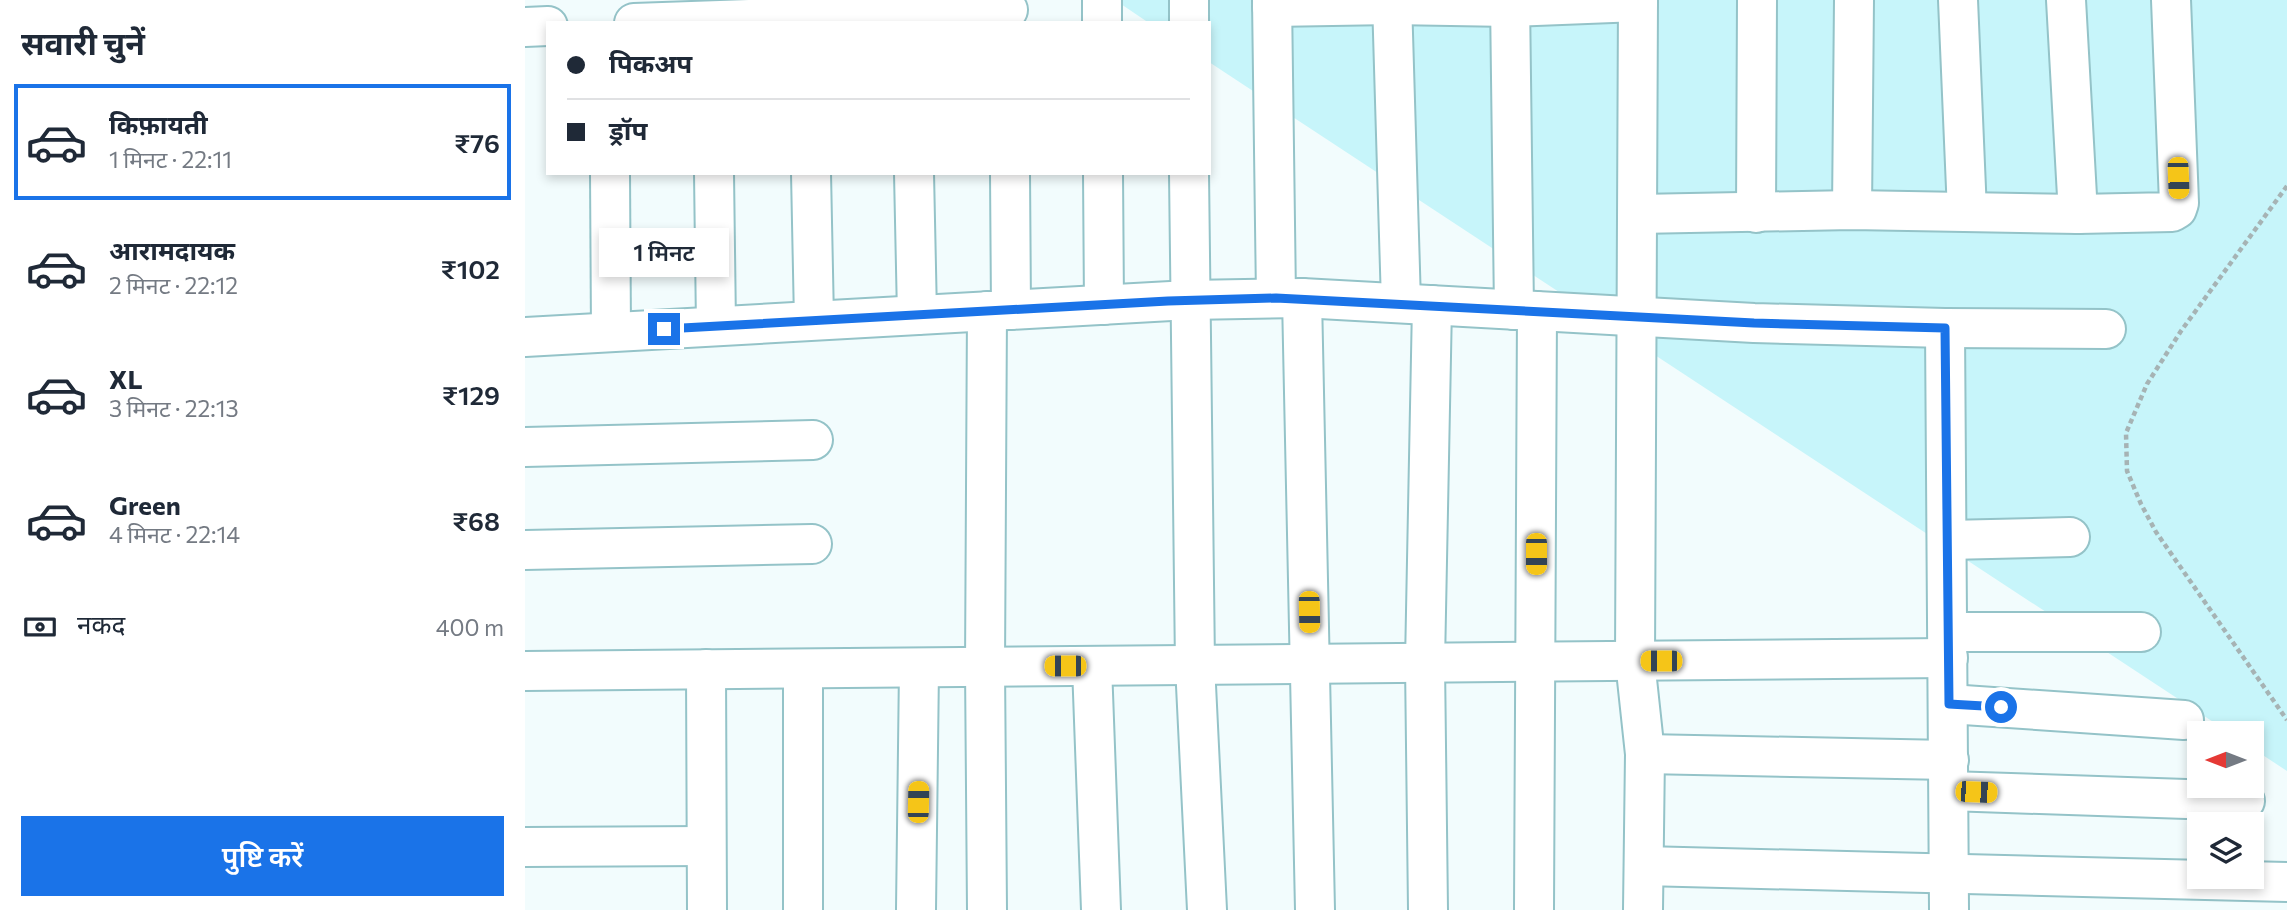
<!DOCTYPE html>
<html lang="hi">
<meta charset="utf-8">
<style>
:root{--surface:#fff;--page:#f6f6f7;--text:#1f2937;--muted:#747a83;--line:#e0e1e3;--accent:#1a73e8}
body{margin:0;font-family:Commissioner,"Noto Sans Devanagari",sans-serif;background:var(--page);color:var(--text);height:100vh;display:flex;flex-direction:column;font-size:26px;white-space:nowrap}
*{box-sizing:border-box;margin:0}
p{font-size:23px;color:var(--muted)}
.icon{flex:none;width:38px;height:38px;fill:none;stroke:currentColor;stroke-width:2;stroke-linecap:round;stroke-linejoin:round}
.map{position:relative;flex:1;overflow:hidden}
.sheet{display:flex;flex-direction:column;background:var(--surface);width:525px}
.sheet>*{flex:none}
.hud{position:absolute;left:21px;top:21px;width:665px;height:154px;border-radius:0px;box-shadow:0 4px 10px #0003;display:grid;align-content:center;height:154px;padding:0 21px;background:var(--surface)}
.needle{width:46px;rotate:270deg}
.tools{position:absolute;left:1662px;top:721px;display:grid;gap:14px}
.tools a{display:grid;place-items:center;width:77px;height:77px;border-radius:0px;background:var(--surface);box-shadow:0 4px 10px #0003;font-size:35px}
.end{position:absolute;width:32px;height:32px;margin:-16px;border:9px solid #1a73e8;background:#fff;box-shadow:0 0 0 4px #fff}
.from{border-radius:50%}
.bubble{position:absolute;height:49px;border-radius:0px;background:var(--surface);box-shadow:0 4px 10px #0003;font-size:23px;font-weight:600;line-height:49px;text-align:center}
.car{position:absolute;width:21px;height:42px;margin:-21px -10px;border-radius:9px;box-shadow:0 0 5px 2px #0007;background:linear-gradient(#f5c518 24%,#345 0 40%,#f5c518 0 76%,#345 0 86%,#f5c518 0)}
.hud b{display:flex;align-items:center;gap:24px;height:66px;font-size:26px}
.hud b+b{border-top:2px solid var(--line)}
.hud i{width:18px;height:18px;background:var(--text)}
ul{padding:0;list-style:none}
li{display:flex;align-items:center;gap:21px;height:116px;margin:0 14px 10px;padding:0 7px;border:4px solid transparent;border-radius:0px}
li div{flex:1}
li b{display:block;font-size:26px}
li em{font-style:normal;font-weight:600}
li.current{border-color:var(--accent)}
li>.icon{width:63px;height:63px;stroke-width:1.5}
h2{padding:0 21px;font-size:32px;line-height:84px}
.pay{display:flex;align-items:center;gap:18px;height:77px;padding:0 21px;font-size:26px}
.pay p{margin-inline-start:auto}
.cta{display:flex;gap:14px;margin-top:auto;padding:14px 21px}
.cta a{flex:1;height:80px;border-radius:0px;background:var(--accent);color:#fff;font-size:28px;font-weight:600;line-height:80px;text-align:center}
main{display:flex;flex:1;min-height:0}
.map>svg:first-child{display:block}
.green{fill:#c7f5fa}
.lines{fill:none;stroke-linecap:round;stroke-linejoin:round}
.minor-casing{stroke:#94c3c8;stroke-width:42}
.path{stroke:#a6b3b4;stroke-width:4.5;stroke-dasharray:5 3.5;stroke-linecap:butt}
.minor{stroke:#fff;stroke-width:38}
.route{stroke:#1a73e8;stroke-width:9}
</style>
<main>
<section class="sheet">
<h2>सवारी चुनें</h2>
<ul>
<li class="current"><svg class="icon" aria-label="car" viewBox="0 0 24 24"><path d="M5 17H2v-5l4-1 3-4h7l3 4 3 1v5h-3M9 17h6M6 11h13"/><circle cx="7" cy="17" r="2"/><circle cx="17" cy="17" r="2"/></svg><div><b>किफ़ायती</b><p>1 मिनट · 22:11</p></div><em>₹76</em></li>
<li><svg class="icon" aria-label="car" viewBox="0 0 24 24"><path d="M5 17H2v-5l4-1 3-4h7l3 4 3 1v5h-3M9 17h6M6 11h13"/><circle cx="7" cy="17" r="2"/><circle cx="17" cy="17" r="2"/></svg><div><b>आरामदायक</b><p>2 मिनट · 22:12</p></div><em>₹102</em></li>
<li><svg class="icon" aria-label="car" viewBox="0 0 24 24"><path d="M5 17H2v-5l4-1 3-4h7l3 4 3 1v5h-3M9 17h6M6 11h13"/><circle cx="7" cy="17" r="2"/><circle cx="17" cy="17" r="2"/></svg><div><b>XL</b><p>3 मिनट · 22:13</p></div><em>₹129</em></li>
<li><svg class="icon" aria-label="car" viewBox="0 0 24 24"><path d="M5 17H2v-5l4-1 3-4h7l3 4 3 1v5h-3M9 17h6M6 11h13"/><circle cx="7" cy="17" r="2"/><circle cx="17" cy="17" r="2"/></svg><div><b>Green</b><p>4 मिनट · 22:14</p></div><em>₹68</em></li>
</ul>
<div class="pay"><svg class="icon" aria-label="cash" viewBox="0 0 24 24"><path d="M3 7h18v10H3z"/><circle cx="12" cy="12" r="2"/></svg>नकद<p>400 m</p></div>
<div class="cta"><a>पुष्टि करें</a></div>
</section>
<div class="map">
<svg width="1762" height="910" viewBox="0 0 1762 910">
<rect width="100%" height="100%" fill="#f2fcfd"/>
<path class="green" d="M590,0h1172v771l-35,-23v-15h-22l-1021,-671v-39h-60z"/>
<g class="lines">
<defs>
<g id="minor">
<path d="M577,0v23"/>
<path d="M664,0v23"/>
<path d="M747,0l4,298"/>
<path d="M867,0l9,303"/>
<path d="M985,0l4,310"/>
<path d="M1113,0l-3,661 10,93 -2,156"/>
<path d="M1433,0l9,212"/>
<path d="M1541,0l12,214"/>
<path d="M747,7l120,-2 118,2 128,-5"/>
<path d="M109,23l374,-13"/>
<path d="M0,27l23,-1"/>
<path d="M85,173l1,159"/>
<path d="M189,173l2,153"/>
<path d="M286,173l3,147"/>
<path d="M389,173l3,142"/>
<path d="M485,173l1,137"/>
<path d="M578,173l1,132"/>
<path d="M664,173l6,492 12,245"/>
<path d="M1327,210l2,-210"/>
<path d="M1231,213l1,-213"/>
<path d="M1113,214l214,-4 226,4 94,-2 5,-3 2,-6 -8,-203"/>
<path d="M777,298l13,612"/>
<path d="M1420,328l4,582"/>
<path d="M0,337l664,-37 113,-2 452,25 191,5 161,1"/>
<path d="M0,447l288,-7"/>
<path d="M1423,540l122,-3"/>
<path d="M0,550l287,-6"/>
<path d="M1423,632h193"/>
<path d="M567,666l9,244"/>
<path d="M181,669l1,241"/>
<path d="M278,669v241"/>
<path d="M0,671l1423,-13"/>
<path d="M1424,704l235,16"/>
<path d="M1120,754l304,6"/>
<path d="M1424,791l296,10"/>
<path d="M0,847l181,-1"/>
<path d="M1119,866l643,16"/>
<path d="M391,910l3,-242"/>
<path d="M462,910l-2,-244 2,-355"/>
<path d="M903,910l-3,-247 7,-358"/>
<path d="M1009,910l3,-599"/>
</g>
</defs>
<use href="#minor" class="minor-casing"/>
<path class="path" d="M1762,186l-106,145 -34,53 -21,49 1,38 14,33 15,28 131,188"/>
<use href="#minor" class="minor"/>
</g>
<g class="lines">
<path class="route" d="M139,329l504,-28 108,-3 478,25 191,5 4,376 52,3"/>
</g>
</svg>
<div class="tools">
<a><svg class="needle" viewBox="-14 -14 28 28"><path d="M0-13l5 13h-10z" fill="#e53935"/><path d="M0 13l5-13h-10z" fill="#747a83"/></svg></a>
<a><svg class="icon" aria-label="layers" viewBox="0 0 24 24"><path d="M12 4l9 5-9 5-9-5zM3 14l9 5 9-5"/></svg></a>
</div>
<i class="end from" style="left:1476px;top:707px"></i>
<i class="end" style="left:139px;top:329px"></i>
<div class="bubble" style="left:74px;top:228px;width:130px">1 मिनट</div>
<i class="car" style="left:1653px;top:178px;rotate:178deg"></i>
<i class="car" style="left:1011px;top:554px;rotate:180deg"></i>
<i class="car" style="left:784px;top:612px;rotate:179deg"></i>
<i class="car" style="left:1136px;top:661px;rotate:270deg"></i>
<i class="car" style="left:540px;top:666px;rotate:270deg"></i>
<i class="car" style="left:1451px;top:792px;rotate:92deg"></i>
<i class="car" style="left:393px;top:802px;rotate:1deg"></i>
<div class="hud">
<b><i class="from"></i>पिकअप</b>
<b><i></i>ड्रॉप</b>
</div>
</div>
</main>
